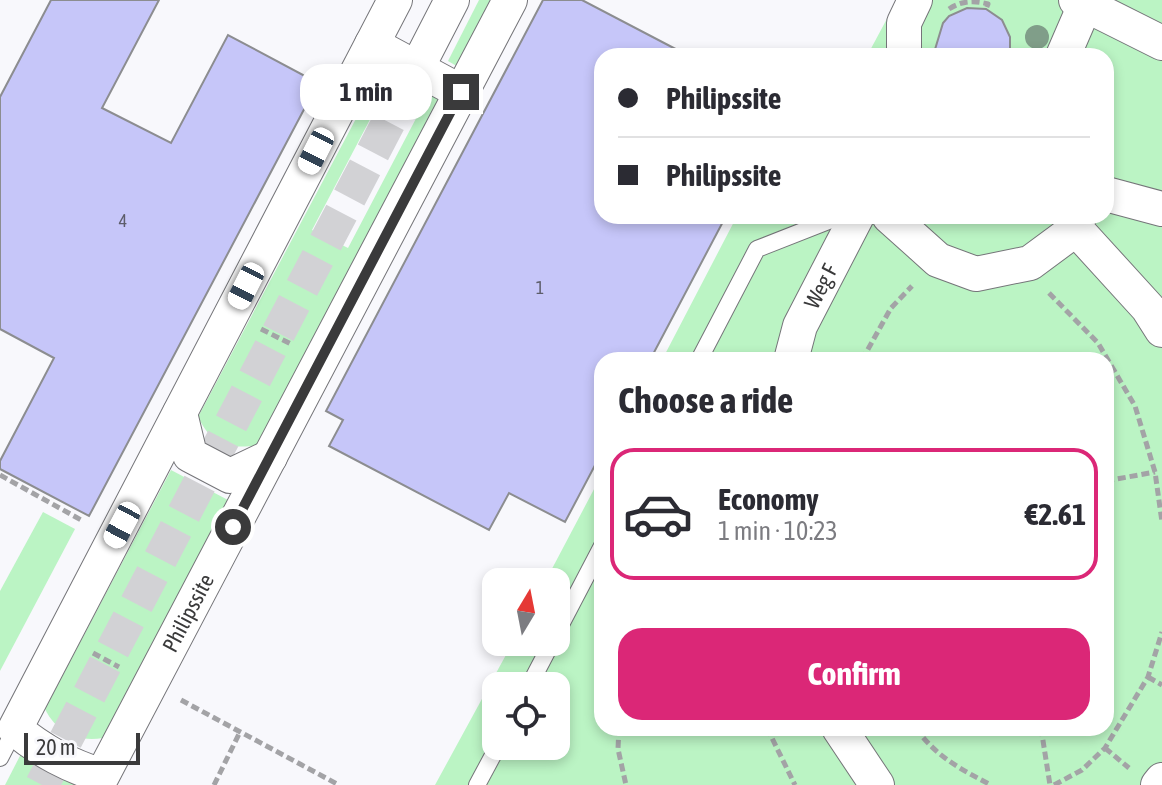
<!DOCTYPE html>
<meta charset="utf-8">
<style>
:root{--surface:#fff;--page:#f2f2f3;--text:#2b2b33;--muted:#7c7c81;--line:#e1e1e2;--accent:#db2777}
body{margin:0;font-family:"Asap Condensed",sans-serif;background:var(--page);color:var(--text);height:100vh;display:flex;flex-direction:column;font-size:30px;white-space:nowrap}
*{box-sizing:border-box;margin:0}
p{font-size:26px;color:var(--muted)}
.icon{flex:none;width:44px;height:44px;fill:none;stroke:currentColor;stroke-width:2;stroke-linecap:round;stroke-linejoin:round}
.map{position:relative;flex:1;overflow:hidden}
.details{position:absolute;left:594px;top:352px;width:520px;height:384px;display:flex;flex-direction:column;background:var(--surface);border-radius:24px;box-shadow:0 4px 12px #0003}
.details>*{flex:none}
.hud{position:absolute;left:594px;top:48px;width:520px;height:176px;border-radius:24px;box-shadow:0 4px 12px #0003;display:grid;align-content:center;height:176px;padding:0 24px;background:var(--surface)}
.needle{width:52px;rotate:10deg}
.buttons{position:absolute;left:482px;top:568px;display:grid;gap:16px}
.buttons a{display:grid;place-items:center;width:88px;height:88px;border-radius:16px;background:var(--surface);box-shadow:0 4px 12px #0003;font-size:40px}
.scale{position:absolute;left:24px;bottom:20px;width:116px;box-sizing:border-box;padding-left:8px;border:4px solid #3a3a3b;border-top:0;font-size:22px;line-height:28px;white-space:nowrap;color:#3a3a3b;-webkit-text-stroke:6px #f8f8fc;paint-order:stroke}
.end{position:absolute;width:36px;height:36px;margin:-18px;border:10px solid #3a3a3b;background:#fff;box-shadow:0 0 0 4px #fff}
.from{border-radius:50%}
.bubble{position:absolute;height:56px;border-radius:24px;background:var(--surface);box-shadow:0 4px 12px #0003;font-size:26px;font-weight:700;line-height:56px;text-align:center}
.car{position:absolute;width:24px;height:48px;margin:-24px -12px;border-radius:10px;box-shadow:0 0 6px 2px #0007;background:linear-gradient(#fff 24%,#345 0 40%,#fff 0 76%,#345 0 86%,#fff 0)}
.hud b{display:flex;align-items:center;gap:28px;height:76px;font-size:30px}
.hud b+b{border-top:2px solid var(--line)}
.hud i{width:20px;height:20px;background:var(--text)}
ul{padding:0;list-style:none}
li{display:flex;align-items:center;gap:24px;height:132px;margin:0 16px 12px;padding:0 8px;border:4px solid transparent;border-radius:24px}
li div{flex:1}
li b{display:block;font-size:30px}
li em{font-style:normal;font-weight:700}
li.current{border-color:var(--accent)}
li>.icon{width:72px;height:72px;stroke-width:1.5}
h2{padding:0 24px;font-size:36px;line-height:96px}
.action{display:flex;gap:16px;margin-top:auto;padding:16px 24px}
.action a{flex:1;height:92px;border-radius:24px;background:var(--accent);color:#fff;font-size:32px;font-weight:700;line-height:92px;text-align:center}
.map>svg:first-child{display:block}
.green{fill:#bbf4c4;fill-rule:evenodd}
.building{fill:#c6c6f9;stroke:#8c8d90;stroke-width:2}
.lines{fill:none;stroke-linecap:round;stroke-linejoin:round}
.street-tunnel{stroke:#d2d2d5;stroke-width:34;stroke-dasharray:34 17;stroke-linecap:butt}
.lane-casing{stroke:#757579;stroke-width:18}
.street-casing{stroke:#757579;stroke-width:36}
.path{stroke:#a3a3a6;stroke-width:5;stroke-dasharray:8 4;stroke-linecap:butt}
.lane{stroke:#fff;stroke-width:16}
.street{stroke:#fff;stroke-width:34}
.tree{fill:#809e89}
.route{stroke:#3a3a3b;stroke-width:10}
.labels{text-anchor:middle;stroke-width:8;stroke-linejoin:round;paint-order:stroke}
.number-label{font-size:18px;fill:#5d5d6a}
.street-label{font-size:22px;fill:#3a3a3b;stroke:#f8f8fc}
</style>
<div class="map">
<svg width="1162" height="785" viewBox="0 0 1162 785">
<rect width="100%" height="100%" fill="#f8f8fc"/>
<g class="green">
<path d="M479,0h16l-35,68 -12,-7z"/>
<path d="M897,0h265v785h-727l78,-143h43v-60h-11l57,-108v254h504v-368h-444l75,-144h369v-160h-239zM496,686h60v60h-60z"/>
<path d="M386,62l11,6 -85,162 36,18 84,-160 11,6 -186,352c-32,2 -44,0 -59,-29z"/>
<path d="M171,470l57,30 -125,238c-26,4 -46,-5 -58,-29z"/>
<path d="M43,512l32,17 -75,142v-80z"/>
<path d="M23,750l55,35h-73z"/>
</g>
<g class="building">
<path d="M51,0h108l-57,108 69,35 57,-108 90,48 -229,433 -89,-47v-8l54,-103 -54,-29v-232z"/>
<path d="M543,0h39l107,56h-87v160h124l-76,144h-48v92l-37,70 -56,-29 -20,37 -160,-84 14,-26 -17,-9z"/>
<path d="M967,8l19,1 16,11 8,17v19h-77l10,-33 6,-7z"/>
</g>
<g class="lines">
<path class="street-tunnel" d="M42,785l375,-717"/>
<defs>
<g id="lane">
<path d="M699,360l58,-111 84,-33"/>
<path d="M556,634l46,-88"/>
<path d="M529,686l23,-44"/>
<path d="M0,758l15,-29"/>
<path d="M477,785l21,-39"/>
</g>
<g id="street">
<path id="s1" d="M395,0l-380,729c28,23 53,36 87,47l408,-776"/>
<path d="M1076,0l86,43"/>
<path d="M372,44l89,48"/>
<path d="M904,56v-33l11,-23"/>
<path d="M1063,56l22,-51"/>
<path d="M417,68l35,-68"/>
<path d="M1106,194l56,15"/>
<path d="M889,216l49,44 38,14 54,-11 46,-34"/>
<path d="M1079,216l-3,13 72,79 14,22"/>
<path id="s2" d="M791,360l9,-34 57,-110"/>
<path d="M180,413l10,42 40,21 40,-19"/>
<path d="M839,728l38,57"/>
<path d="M1158,785l4,-5"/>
</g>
</defs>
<use href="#lane" class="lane-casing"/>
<use href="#street" class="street-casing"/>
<g class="path">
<path d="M949,9c12,-8 25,-9 39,-5l-2,5"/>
<path d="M1049,293l49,50 37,63 20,66 7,50"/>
<path d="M261,329l30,15"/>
<path d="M862,360l29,-52 21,-22"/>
<path d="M0,475l83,46"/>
<path d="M1106,481l49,-9"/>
<path d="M93,653l26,14"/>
<path d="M1148,677l14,8"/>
<path d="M181,700l158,85"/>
<path d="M619,728l-1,21 8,36"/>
<path d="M767,728l28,57"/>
<path d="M916,728c19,28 46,42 75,57"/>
<path d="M1041,728l9,57"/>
<path d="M1105,748l24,20"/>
<path d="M214,785l26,-53"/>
<path d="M1054,785l28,-15 23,-22 43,-71 14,-45"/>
</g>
<use href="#lane" class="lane"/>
<use href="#street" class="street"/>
</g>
<circle class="tree" cx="1037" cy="37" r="12"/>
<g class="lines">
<path class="route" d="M233,527l228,-435"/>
</g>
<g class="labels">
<g class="number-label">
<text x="123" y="227">4</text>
<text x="540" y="294">1</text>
</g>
<g class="street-label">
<text dy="8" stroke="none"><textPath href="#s2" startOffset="80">Weg F</textPath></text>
<text dy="8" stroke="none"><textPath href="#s1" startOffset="1106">Philipssite</textPath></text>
</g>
</g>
</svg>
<div class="buttons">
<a><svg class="needle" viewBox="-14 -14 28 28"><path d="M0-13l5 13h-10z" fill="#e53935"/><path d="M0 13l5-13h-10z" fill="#7c7c81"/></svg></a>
<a><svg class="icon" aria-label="locate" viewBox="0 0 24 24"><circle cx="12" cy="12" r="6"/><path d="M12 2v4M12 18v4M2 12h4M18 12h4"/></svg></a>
</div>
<div class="scale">20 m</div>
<i class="end from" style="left:233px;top:527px"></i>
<i class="end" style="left:461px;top:92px"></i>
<div class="bubble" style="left:300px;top:64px;width:132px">1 min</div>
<i class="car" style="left:316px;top:151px;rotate:207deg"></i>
<i class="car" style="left:246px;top:286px;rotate:207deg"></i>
<i class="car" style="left:122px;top:525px;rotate:208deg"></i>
<div class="hud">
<b><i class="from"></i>Philipssite</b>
<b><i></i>Philipssite</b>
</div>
<section class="details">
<h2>Choose a ride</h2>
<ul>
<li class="current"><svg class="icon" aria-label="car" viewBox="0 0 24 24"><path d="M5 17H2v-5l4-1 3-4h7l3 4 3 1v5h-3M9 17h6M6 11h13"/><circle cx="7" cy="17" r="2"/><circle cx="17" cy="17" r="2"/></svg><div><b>Economy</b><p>1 min · 10:23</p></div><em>€2.61</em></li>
</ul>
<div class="action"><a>Confirm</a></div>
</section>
</div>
